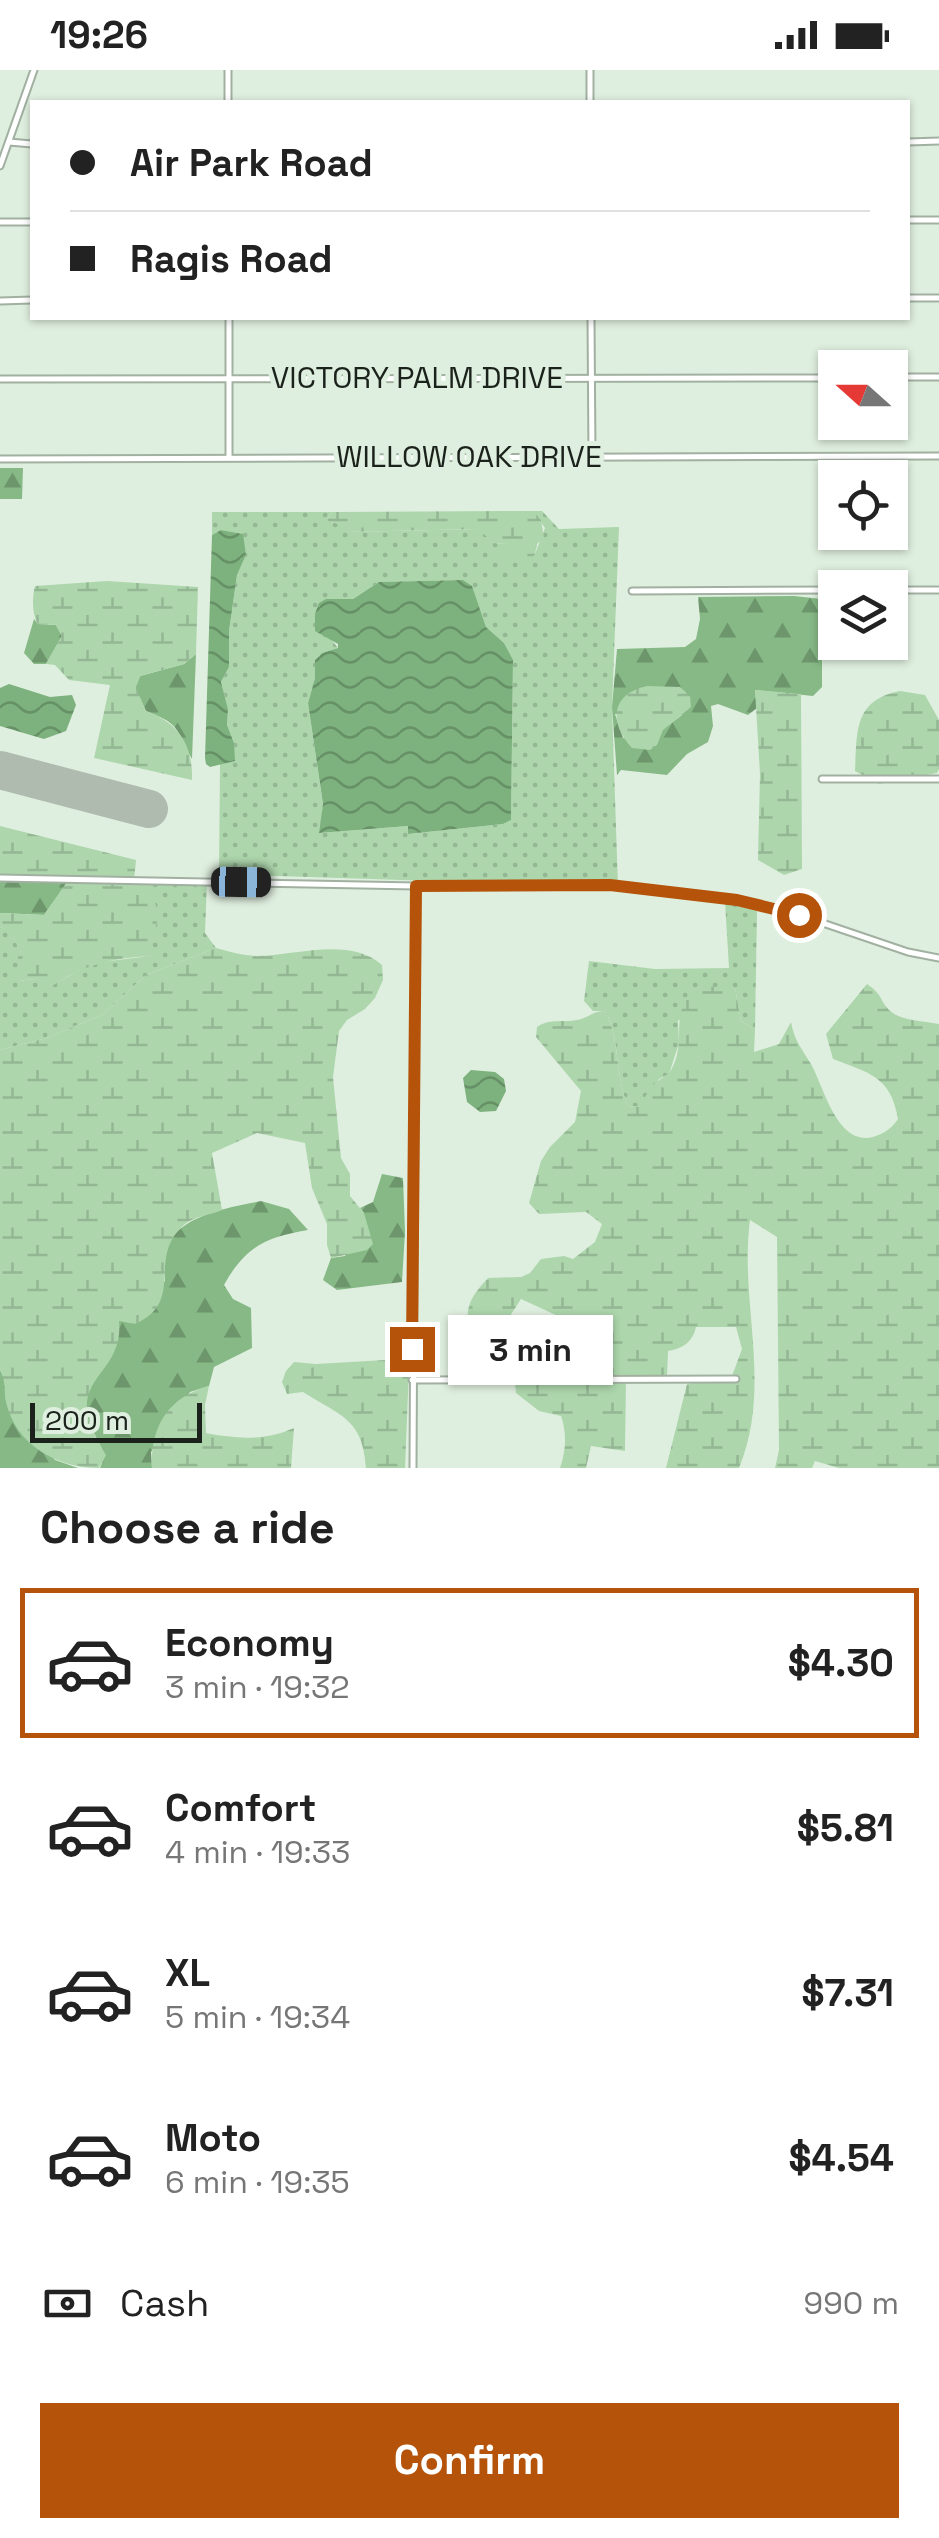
<!DOCTYPE html>
<meta charset="utf-8">
<style>
:root{--surface:#fff;--page:#f2f2f2;--text:#222;--muted:#767676;--line:#e0e0e0;--accent:#b45309}
body{margin:0;font-family:"Space Grotesk",sans-serif;background:var(--page);color:var(--text);height:100vh;display:flex;flex-direction:column;font-size:38px;white-space:nowrap}
*{box-sizing:border-box;margin:0}
p{font-size:32px;color:var(--muted)}
.icon{flex:none;width:55px;height:55px;fill:none;stroke:currentColor;stroke-width:2;stroke-linecap:round;stroke-linejoin:round}
.map{position:relative;height:1398px;overflow:hidden}
.sheet{display:flex;flex-direction:column;background:var(--surface);flex:1}
.sheet>*{flex:none}
.top-card{position:absolute;left:30px;top:30px;width:880px;height:220px;border-radius:0px;box-shadow:0 2px 8px #0004;display:grid;align-content:center;height:220px;padding:0 40px;background:var(--surface)}
.needle{width:65px;rotate:291deg}
.controls{position:absolute;left:818px;top:280px;display:grid;gap:20px}
.controls a{display:grid;place-items:center;width:90px;height:90px;border-radius:0px;background:var(--surface);box-shadow:0 2px 8px #0004;font-size:50px}
.scale{position:absolute;left:30px;bottom:25px;width:172px;box-sizing:border-box;padding-left:10px;border:5px solid #1b211b;border-top:0;font-size:28px;line-height:35px;white-space:nowrap;color:#1b211b;-webkit-text-stroke:8px #dfefdf;paint-order:stroke}
.end{position:absolute;width:45px;height:45px;margin:-22px;border:12px solid #b45309;background:#fff;box-shadow:0 0 0 5px #fff}
.from{border-radius:50%}
.bubble{position:absolute;height:70px;border-radius:0px;background:var(--surface);box-shadow:0 2px 8px #0004;font-size:32px;font-weight:700;line-height:70px;text-align:center}
.car{position:absolute;width:30px;height:60px;margin:-30px -15px;border-radius:12px;box-shadow:0 0 8px 2px #0007;background:linear-gradient(#222 24%,#8ab4d8 0 40%,#222 0 76%,#8ab4d8 0 86%,#222 0)}
.top-card b{display:flex;align-items:center;gap:35px;height:95px;font-size:38px}
.top-card b+b{border-top:2px solid var(--line)}
.top-card i{width:25px;height:25px;background:var(--text)}
ul{padding:0;list-style:none}
li{display:flex;align-items:center;gap:30px;height:150px;margin:0 20px 15px;padding:0 20px;border:5px solid transparent;border-radius:0px}
li div{flex:1}
li b{display:block;font-size:38px}
li em{font-style:normal;font-weight:700}
li.current{border-color:var(--accent)}
li>.icon{width:90px;height:90px;stroke-width:1.5}
h2{padding:0 40px;font-size:45px;line-height:120px}
.pay{display:flex;align-items:center;gap:25px;height:110px;padding:0 40px;font-size:38px}
.pay p{margin-inline-start:auto}
.primary-button{display:flex;gap:20px;margin-top:auto;padding:20px 40px}
.primary-button a{flex:1;height:115px;border-radius:0px;background:var(--accent);color:#fff;font-size:40px;font-weight:700;line-height:115px;text-align:center}
.status{display:flex;justify-content:space-between;align-items:center;height:70px;padding:0 50px;background:var(--surface);direction:ltr}
.status svg{height:28px;fill:currentColor}
.map>svg:first-child{display:block}
.grass{fill:url(#grass-dots);fill-rule:evenodd}
.forest{fill:url(#forest-firs);fill-rule:evenodd}
.wetland{fill:url(#wetland-marsh)}
.water{fill:url(#water-waves)}
.lines{fill:none;stroke-linecap:round;stroke-linejoin:round}
.runway{stroke:#aebbae;stroke-width:38}
.street-casing{stroke:#a1b0a1;stroke-width:9}
.street{stroke:#fff;stroke-width:5}
.route{stroke:#b45309;stroke-width:12}
.labels{text-anchor:middle;stroke-width:10;stroke-linejoin:round;paint-order:stroke}
.street-label{font-size:30px;fill:#1b211b;stroke:#dfefdf}
</style>
<div class="status"><b>19:26</b><svg viewBox="0 0 49 12"><path d="M0 12V9h3v3zM5 12V6h3v6zM10 12V3h3v9zM15 12V0h3v12zM26 1h20v11H26zM47 4h2v5h-2z"/></svg></div>
<div class="map">
<svg width="939" height="1398" viewBox="0 0 939 1398">
<defs>
<pattern id="grass-dots" width="8" height="8" patternUnits="userSpaceOnUse" patternTransform="scale(2.5)"><rect width="8" height="8" fill="#add6ac"/><path d="M2 2h.1M6 6h.1" fill="none" stroke="#94b793" stroke-width="1.8" stroke-linecap="round"/></pattern>
<pattern id="forest-firs" width="22" height="20" patternUnits="userSpaceOnUse" patternTransform="scale(2.5)"><rect width="22" height="20" fill="#86b985"/><path d="M5 1l3.5 6h-7zM16 11l3.5 6h-7z" fill="#6d966c"/></pattern>
<pattern id="wetland-marsh" width="20" height="14" patternUnits="userSpaceOnUse" patternTransform="scale(2.5)"><rect width="20" height="14" fill="#add6ac"/><path d="M1 5h8M5 5V1M11 12h8M15 12V8" fill="none" stroke="#94b793"/></pattern>
<pattern id="water-waves" width="16" height="10" patternUnits="userSpaceOnUse" patternTransform="scale(2.5)"><rect width="16" height="10" fill="#7db17d"/><path d="M0 5q4-4 8 0t8 0" fill="none" stroke="#669066"/></pattern>
</defs>
<rect width="100%" height="100%" fill="#dfefdf"/>
<g class="grass">
<path d="M533,441h9l17,18 60,-2 -7,180 6,180 -399,-13 1,-110 14,-3v-18l-7,-18 1,-16 -7,-27 8,-15v-36l8,-56 9,-20 -4,-21 -21,-4 -9,5v-23h120l-6,9 18,4 3,7 132,-3 15,14 14,1 -3,8 30,2 10,-26zM463,510l9,7 14,40 18,16 9,18 -2,159 -8,4 -94,10v-8l-89,7 3,-28 -15,-102 7,-25v-18l7,-7 16,-5 -7,-9 -5,-40h27l26,-17z"/>
<path d="M150,811h57l-2,52 11,15 -70,27 -44,40 -56,23 -46,12v-123l10,3 8,17v34l16,-2 18,6 41,-22 57,-7z"/>
<path d="M725,832l32,9 -2,119 -14,-9 -6,-33h-16l-41,33 1,22 -10,31 -10,5 -19,28 -12,-1c-13,-29 -8,-70 -23,-95h-12l-9,-10 5,-40 66,8 74,-1z"/>
</g>
<g class="forest">
<path d="M0,398h23l-1,31h-22z"/>
<path d="M794,526l28,3v88l-9,9 -58,-6 2,18 -9,7 -30,-11 -7,2 2,20 -5,16 -21,12 -20,21 -46,-5 -4,5 -5,-68 5,-58 68,-2 11,-8 4,-20 -2,-22zM615,644l67,1 -20,15 -5,14 -34,-6z"/>
<path d="M34,549l4,5 18,1 6,11 -16,28h-12l-10,-11z"/>
<path d="M196,584l-4,105c-17,-29 -9,-34 -46,-48l-11,-23 5,-12 44,-12z"/>
<path d="M0,811h68l-24,34 -44,-2z"/>
<path d="M382,1104l21,4 2,54 -3,50 -65,8 -14,-10 8,-22 14,-2 19,-43 -4,-5 13,-6z"/>
<path d="M261,1131l28,8 19,21c-42,7 -63,17 -84,55l9,14 18,9 1,40 -38,19 -5,19 -19,6 -39,60 1,16h-52l5,-13 -18,-36 -2,-19 7,-18 15,-19 11,-43 47,-39c0,-8 -2,-17 -1,-24 6,-41 64,-49 97,-56z"/>
<path d="M0,1300l5,10 1,22 49,58 23,8h-78z"/>
</g>
<g class="wetland">
<path d="M533,441l8,9 3,18 -7,6 -2,10 -8,10 -20,-4 -6,-5 6,-11 -13,-1 -16,-14 -132,3 -3,-7 -17,-4 6,-9z"/>
<path d="M107,511l91,6 -2,67 -12,10 -44,12 -4,12 10,23c33,12 47,34 46,69l-98,-22 16,-73 -41,-5 -14,-15 -9,-1 16,-28 -6,-11 -18,-1c-6,-9 -6,-27 -3,-38z"/>
<path d="M647,616l33,1 10,9 1,11 -28,23 -6,15 -7,5 -18,-2c-23,-25 -22,-54 15,-62z"/>
<path d="M755,620l46,4 1,175 -18,6 -26,-15 2,-86z"/>
<path d="M900,621l25,4 14,25v49l-2,4 -58,11 -24,-13c2,-41 -1,-71 45,-80z"/>
<path d="M0,756l136,34 -2,21h16l8,34 -8,41c-37,2 -67,9 -98,30l-18,-7 -16,2v-34l-8,-16 -10,-4v-14l44,2 23,-33 -67,-1z"/>
<path d="M216,878c14,4 26,7 40,8 39,0 93,-20 126,9l1,15 -8,18 -10,11 -18,11 -8,11 -6,46 8,81 9,16v22l14,17 9,31 -6,6 -36,8 -4,-13v-21l-15,-36 -7,-45 -48,-10 -45,20 10,57c-11,5 -27,6 -37,14 -40,33 2,77 -50,100l-16,-3c6,60 -65,55 -13,134l-7,13c-41,0 -83,-22 -93,-66 -2,-11 0,-21 -6,-32v-320l46,-12 56,-23 44,-40z"/>
<path d="M867,914c16,11 12,15 22,26 11,11 35,11 50,14v444h-100l-24,-7 -3,7h-37l4,-18 -2,-213 -27,-17c-11,83 23,165 -11,248h-73l21,-84 45,-8 10,-27 -6,-22h-40c-3,15 -14,22 -28,24l-1,26 -41,1 -1,73 -34,-5 -5,22h-26c6,-18 7,-34 1,-52l-22,-5 -23,-18 -1,-10 7,-34 34,-8 -3,-13 7,-11 -39,-18 -22,34 -29,-2c-7,-23 2,-36 18,-53l33,-1 9,-4 11,-14 23,-3 9,3 22,-17 7,-18 -16,-12 -47,2 -10,-11 12,-42 9,-14 25,-25 6,-31 -45,-54 1,-10c14,-10 28,-3 44,-8 10,-3 12,-8 24,-8 15,26 10,66 23,95l11,1c5,-7 8,-15 13,-21 6,-7 15,-9 19,-16 18,-32 -5,-56 27,-84l37,2 6,33 14,9 -1,22 25,-8 12,-22c3,18 11,27 20,42 13,23 26,82 62,73 12,-4 18,-8 25,-18 -7,-42 -28,-46 -65,-60l-7,-25z"/>
<path d="M385,1290h18l6,8 -4,100h-39c-3,-49 -25,-52 -63,-76l-16,2 -5,-12 4,-11 8,-9 22,2z"/>
<path d="M209,1316l-4,19 1,28c31,6 59,8 88,-5l-3,40h-139c-2,-41 16,-71 57,-82z"/>
</g>
<g class="water">
<path d="M221,460l22,4 3,21 -9,20 -8,56v36l-8,15 7,27 -1,16 7,18 1,18 -25,6 -4,-3 -1,-6 7,-223z"/>
<path d="M463,510l9,6 14,41 18,16 9,17 -2,160 -8,4 -95,10v-8l-89,7 4,-29 -15,-101 7,-25v-18l7,-7 16,-5v-4l-23,-13v-17l4,-11 7,-4h27l26,-17z"/>
<path d="M9,614l41,13 22,-2 4,10 -10,26 -22,8 -44,-13v-38z"/>
<path d="M471,1000l24,2 9,7 2,12 -10,20 -16,1 -13,-10 -4,-24z"/>
</g>
<g class="lines">
<path class="runway" d="M0,700l149,39"/>
<defs>
<g id="street">
<path d="M228,0v32"/>
<path d="M590,0v32"/>
<path d="M9,72l23,2"/>
<path d="M908,72l31,-1"/>
<path d="M0,96l34,-96"/>
<path d="M908,150h31"/>
<path d="M0,152h32"/>
<path d="M908,228h31"/>
<path d="M0,231l32,-1"/>
<path d="M229,248v139"/>
<path d="M591,248l1,139"/>
<path d="M890,307h49"/>
<path d="M0,309l835,-1"/>
<path d="M0,389l939,-3"/>
<path d="M890,520h49"/>
<path d="M632,521l203,-1"/>
<path d="M822,709h117"/>
<path d="M0,808l416,8 193,-1 128,15 62,15 109,37 31,6"/>
<path d="M412,1310l324,-1"/>
<path d="M413,1398l3,-582"/>
</g>
</defs>
<use href="#street" class="street-casing"/>
<use href="#street" class="street"/>
</g>
<g class="lines">
<path class="route" d="M412,1279l4,-463 194,-1 127,15 62,15"/>
</g>
<g class="labels">
<g class="street-label">
<text x="417" y="318">VICTORY PALM DRIVE</text>
<text x="469" y="397">WILLOW OAK DRIVE</text>
</g>
</g>
</svg>
<div class="controls">
<a><svg class="needle" viewBox="-14 -14 28 28"><path d="M0-13l5 13h-10z" fill="#e53935"/><path d="M0 13l5-13h-10z" fill="#767676"/></svg></a>
<a><svg class="icon" aria-label="locate" viewBox="0 0 24 24"><circle cx="12" cy="12" r="6"/><path d="M12 2v4M12 18v4M2 12h4M18 12h4"/></svg></a>
<a><svg class="icon" aria-label="layers" viewBox="0 0 24 24"><path d="M12 4l9 5-9 5-9-5zM3 14l9 5 9-5"/></svg></a>
</div>
<div class="scale">200 m</div>
<i class="end from" style="left:799px;top:845px"></i>
<i class="end" style="left:412px;top:1279px"></i>
<div class="bubble" style="left:448px;top:1245px;width:165px">3 min</div>
<i class="car" style="left:241px;top:812px;rotate:91deg"></i>
<div class="top-card">
<b><i class="from"></i>Air Park Road</b>
<b><i></i>Ragis Road</b>
</div>
</div>
<section class="sheet">
<h2>Choose a ride</h2>
<ul>
<li class="current"><svg class="icon" aria-label="car" viewBox="0 0 24 24"><path d="M5 17H2v-5l4-1 3-4h7l3 4 3 1v5h-3M9 17h6M6 11h13"/><circle cx="7" cy="17" r="2"/><circle cx="17" cy="17" r="2"/></svg><div><b>Economy</b><p>3 min · 19:32</p></div><em>$4.30</em></li>
<li><svg class="icon" aria-label="car" viewBox="0 0 24 24"><path d="M5 17H2v-5l4-1 3-4h7l3 4 3 1v5h-3M9 17h6M6 11h13"/><circle cx="7" cy="17" r="2"/><circle cx="17" cy="17" r="2"/></svg><div><b>Comfort</b><p>4 min · 19:33</p></div><em>$5.81</em></li>
<li><svg class="icon" aria-label="car" viewBox="0 0 24 24"><path d="M5 17H2v-5l4-1 3-4h7l3 4 3 1v5h-3M9 17h6M6 11h13"/><circle cx="7" cy="17" r="2"/><circle cx="17" cy="17" r="2"/></svg><div><b>XL</b><p>5 min · 19:34</p></div><em>$7.31</em></li>
<li><svg class="icon" aria-label="car" viewBox="0 0 24 24"><path d="M5 17H2v-5l4-1 3-4h7l3 4 3 1v5h-3M9 17h6M6 11h13"/><circle cx="7" cy="17" r="2"/><circle cx="17" cy="17" r="2"/></svg><div><b>Moto</b><p>6 min · 19:35</p></div><em>$4.54</em></li>
</ul>
<div class="pay"><svg class="icon" aria-label="cash" viewBox="0 0 24 24"><path d="M3 7h18v10H3z"/><circle cx="12" cy="12" r="2"/></svg>Cash<p>990 m</p></div>
<div class="primary-button"><a>Confirm</a></div>
</section>
